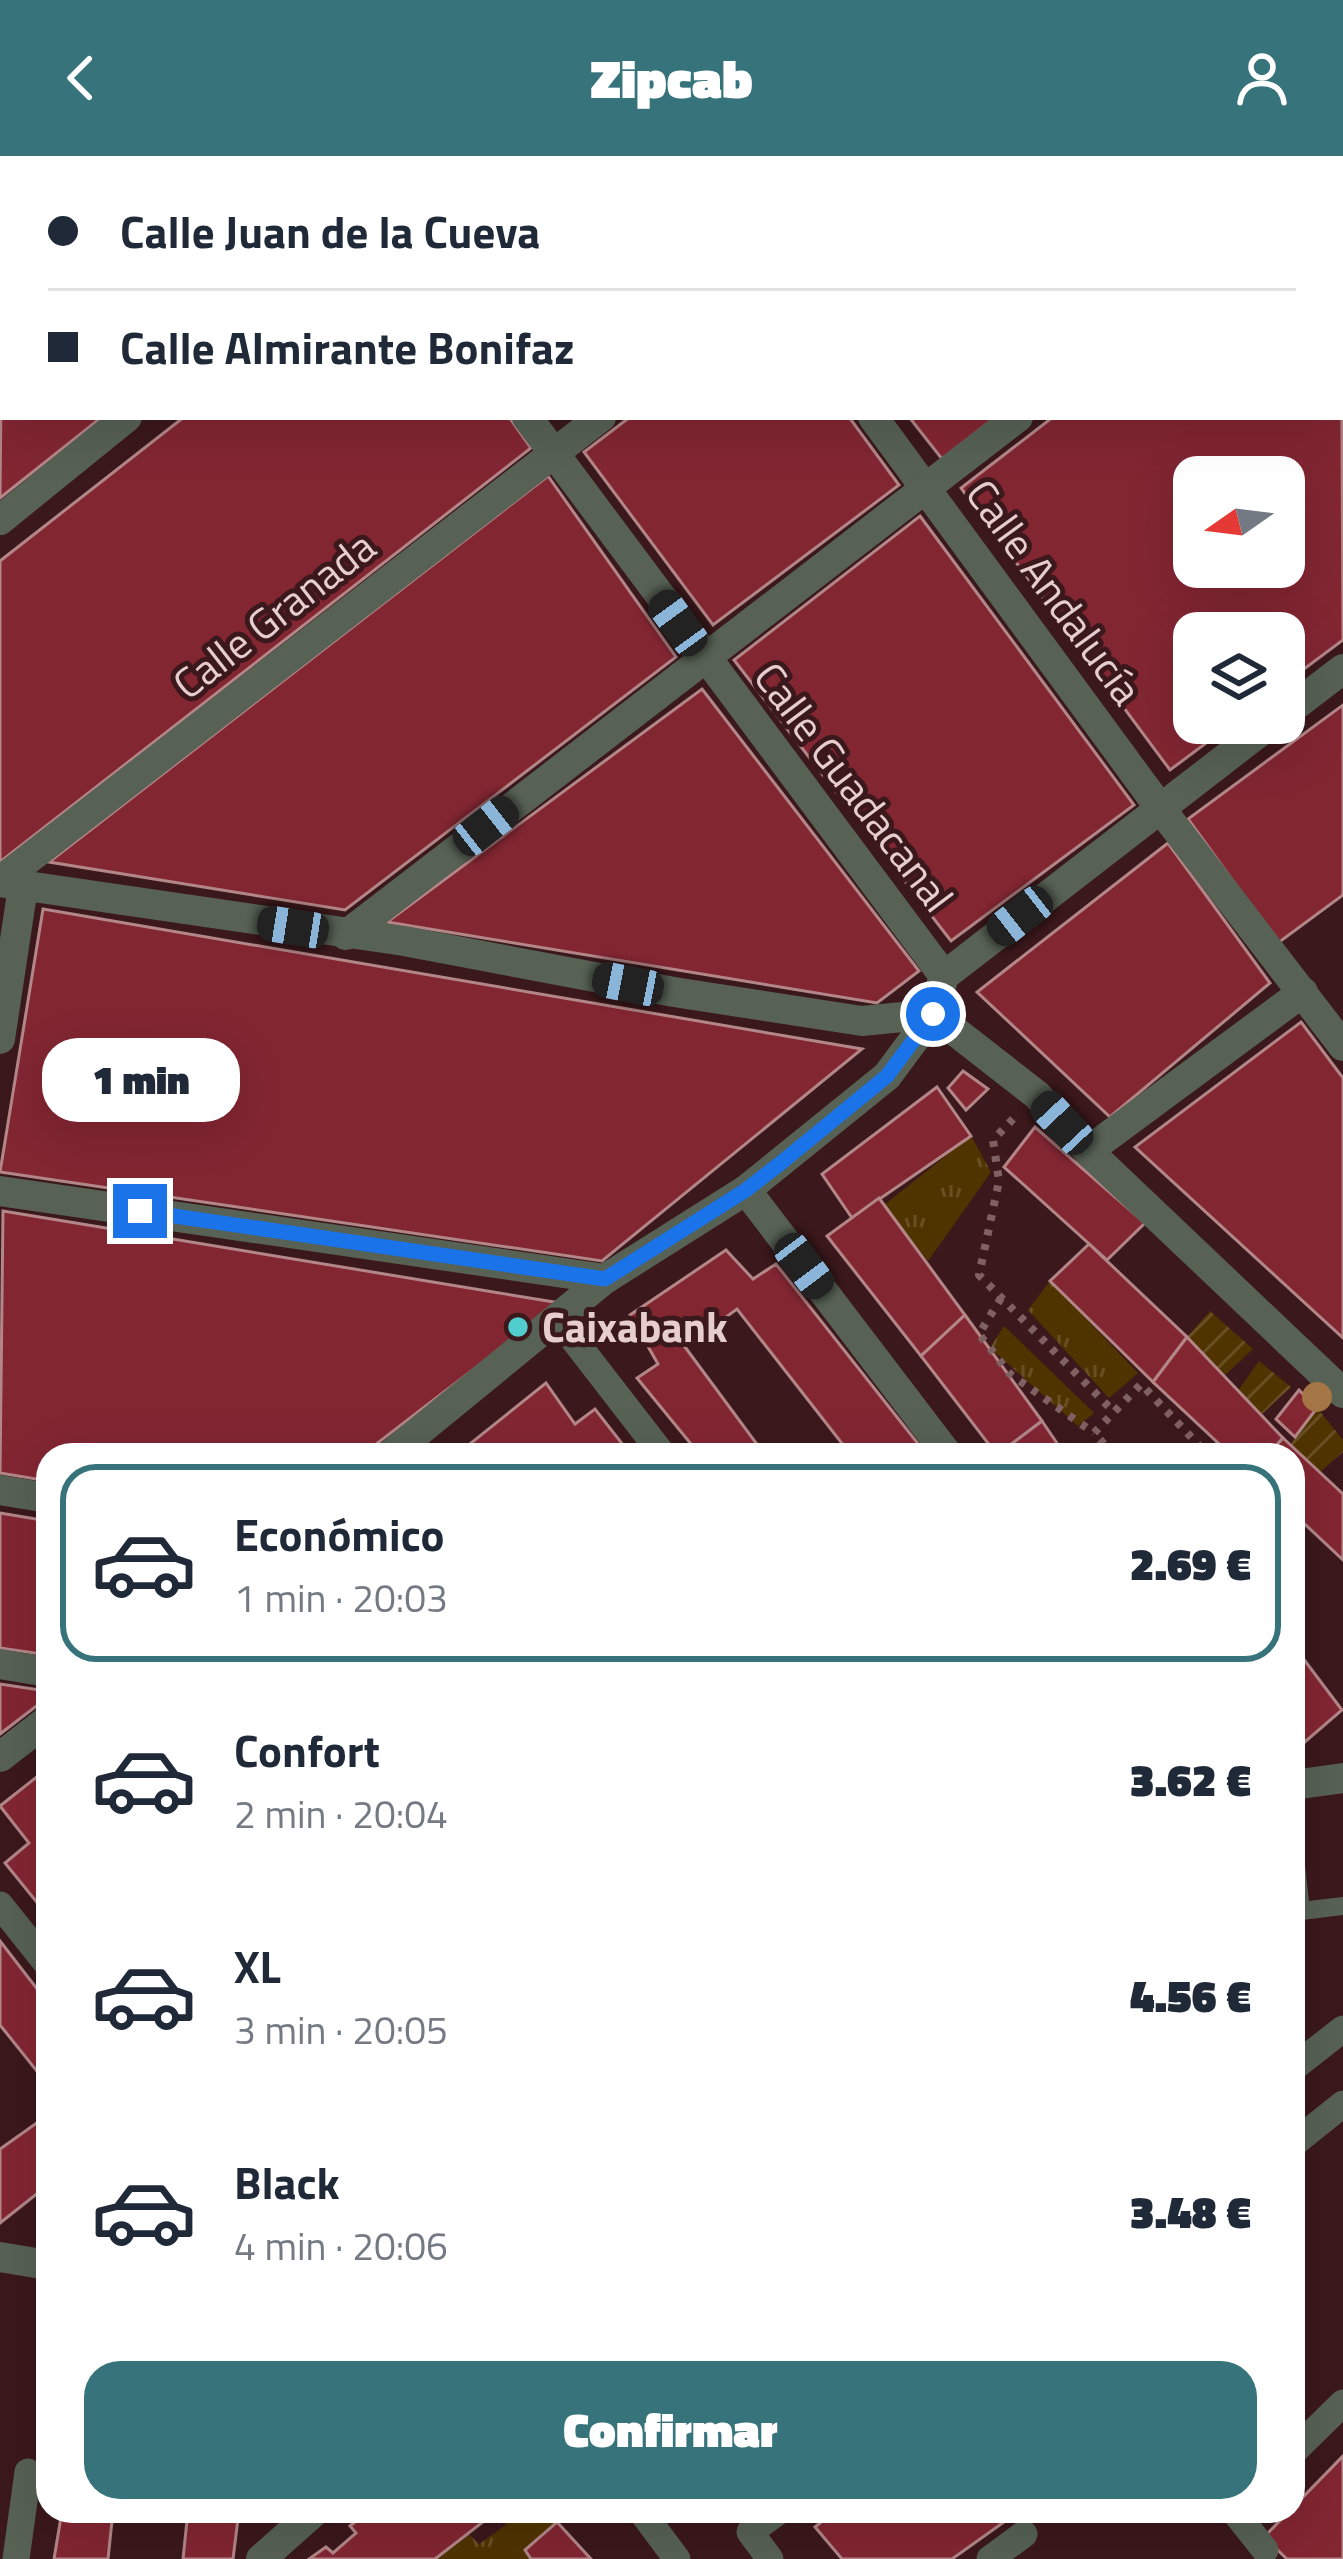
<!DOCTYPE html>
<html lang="es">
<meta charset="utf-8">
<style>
:root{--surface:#fff;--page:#f6f6f7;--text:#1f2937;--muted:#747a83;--line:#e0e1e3;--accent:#36737b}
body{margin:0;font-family:"Titillium Web",sans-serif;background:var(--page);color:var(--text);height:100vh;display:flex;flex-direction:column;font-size:45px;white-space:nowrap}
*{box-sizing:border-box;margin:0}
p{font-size:39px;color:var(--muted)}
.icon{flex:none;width:66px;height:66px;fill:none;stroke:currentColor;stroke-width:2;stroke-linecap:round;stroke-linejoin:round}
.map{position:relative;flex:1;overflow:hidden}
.drawer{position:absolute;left:36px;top:1287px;width:1269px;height:1080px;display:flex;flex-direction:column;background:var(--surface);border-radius:36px;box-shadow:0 12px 48px #0002}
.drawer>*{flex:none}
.hud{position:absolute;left:0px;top:0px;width:1344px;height:264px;box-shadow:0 12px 48px #0002;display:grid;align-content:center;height:264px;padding:0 48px;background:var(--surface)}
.needle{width:78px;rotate:256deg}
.fabs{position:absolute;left:1173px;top:300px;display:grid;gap:24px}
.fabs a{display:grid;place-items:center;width:132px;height:132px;border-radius:24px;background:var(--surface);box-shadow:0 12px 48px #0002;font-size:60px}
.end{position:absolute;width:54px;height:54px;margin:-27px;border:15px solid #1a73e8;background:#fff;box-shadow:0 0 0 6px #fff}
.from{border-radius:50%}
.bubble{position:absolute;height:84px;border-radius:36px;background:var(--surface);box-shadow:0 12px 48px #0002;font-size:39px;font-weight:800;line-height:84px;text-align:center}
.car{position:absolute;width:36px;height:72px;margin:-36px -18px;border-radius:15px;box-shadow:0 0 9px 3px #0007;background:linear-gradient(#222 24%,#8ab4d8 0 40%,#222 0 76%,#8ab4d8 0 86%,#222 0)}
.hud b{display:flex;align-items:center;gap:42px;height:114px;font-size:45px}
.hud b+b{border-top:3px solid var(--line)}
.hud i{width:30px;height:30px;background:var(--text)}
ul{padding:21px 0 0;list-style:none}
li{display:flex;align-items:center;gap:36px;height:198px;margin:0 24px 18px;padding:0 24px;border:6px solid transparent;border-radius:36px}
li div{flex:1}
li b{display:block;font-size:45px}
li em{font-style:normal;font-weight:800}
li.active{border-color:var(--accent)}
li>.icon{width:108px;height:108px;stroke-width:1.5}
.primary-button{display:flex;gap:24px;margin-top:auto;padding:24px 48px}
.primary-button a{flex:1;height:138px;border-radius:36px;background:var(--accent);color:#fff;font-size:48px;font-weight:800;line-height:138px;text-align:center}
header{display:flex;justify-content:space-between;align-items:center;height:156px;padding:0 48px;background:var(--accent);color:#fff;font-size:54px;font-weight:800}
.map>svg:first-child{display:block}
.grass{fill:url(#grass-tufts)}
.garden{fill:url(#garden-furrows)}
.building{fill:#822632;stroke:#b38688;stroke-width:3;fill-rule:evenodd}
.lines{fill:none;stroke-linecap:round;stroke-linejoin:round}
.path{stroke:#806163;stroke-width:8;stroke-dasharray:6 9;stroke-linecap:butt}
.service{stroke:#576154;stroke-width:18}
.pedestrian{stroke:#576154;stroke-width:27}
.minor{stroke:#576154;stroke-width:30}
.tertiary{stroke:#576154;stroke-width:30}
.tree{fill:#a47645}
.route{stroke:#1a73e8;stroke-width:15}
.poi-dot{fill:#52cdcf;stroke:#3b181b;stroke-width:4.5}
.labels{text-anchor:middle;stroke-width:10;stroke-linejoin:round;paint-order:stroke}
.street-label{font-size:42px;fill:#e6cece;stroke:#3b181b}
.poi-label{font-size:42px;font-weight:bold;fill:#e6cece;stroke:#3b181b;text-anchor:start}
</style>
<header><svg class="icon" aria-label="back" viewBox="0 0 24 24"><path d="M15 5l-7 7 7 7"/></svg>Zipcab<svg class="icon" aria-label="person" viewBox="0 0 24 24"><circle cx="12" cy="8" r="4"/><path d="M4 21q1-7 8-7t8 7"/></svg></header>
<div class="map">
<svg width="1343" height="2403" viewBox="0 0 1343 2403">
<defs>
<pattern id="grass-tufts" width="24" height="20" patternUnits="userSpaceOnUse" patternTransform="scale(3)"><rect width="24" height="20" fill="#503400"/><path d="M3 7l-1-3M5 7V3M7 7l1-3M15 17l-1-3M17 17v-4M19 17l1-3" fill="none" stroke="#695024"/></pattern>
<pattern id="garden-furrows" width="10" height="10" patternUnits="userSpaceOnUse" patternTransform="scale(3)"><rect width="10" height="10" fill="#503400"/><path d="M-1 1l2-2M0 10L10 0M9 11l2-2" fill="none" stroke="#695024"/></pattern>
</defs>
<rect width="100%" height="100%" fill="#3b181b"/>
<g class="grass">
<path d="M971,980l20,36 -63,89 -44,-56z"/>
<path d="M1050,1125l88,92 -29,25 -81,-88z"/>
<path d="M1004,1170l90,87 -16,13 -88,-78z"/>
<path d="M497,2355h53l7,11 -32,28 6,9h-96l33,-26 11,11 27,-19z"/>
</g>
<g class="garden">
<path d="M1210,1155l43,38 -29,27 -37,-39z"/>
<path d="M1259,1205l32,26 -30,28 -23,-24z"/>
<path d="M1317,1252l26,32v12l-23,20 -30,-27z"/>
</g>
<g class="building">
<path d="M41,0h271l2,3h-277z"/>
<path d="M363,0h295l2,3h-295z"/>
<path d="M710,0h201l-4,3z"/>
<path d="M959,0h335l3,3h-342z"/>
<path d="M3,30v231h99l-102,81z"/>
<path d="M1341,66l2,418 -59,44v-51h-90v90h39l-63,47 -209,-282 92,-71h288zM1194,321h90v90h-90z"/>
<path d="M184,261h325l22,31 -531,414v-301z"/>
<path d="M630,261h219l50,68 -186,140 -129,-173z"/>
<path d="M909,261h87l-54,42z"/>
<path d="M548,320l128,181 -331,253 -296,-48z"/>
<path d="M920,360l214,289 -183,136 -217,-281z"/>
<path d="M702,533l217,282 -42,32 -490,-81z"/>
<path d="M1343,549v190l-65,48 -90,-124z"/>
<path d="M1168,687l102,140 -160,134 -133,-125z"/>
<path d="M43,753l819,140 -260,212 -602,-89z"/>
<path d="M1301,866l42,56v260l-208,-191z"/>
<path d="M963,915l25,18 -22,21 -18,-22z"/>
<path d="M937,931l34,49 -119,82 -30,-44z"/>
<path d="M1035,971l110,96 -38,37 -103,-93z"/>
<path d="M879,1042l86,117 -44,41 -94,-120z"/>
<path d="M3,1055l557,92 -198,152h-314v26l-48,-8z"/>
<path d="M1089,1088l98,93 -34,45 -103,-101z"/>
<path d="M726,1094l27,29 23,-15 151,191h-76l-114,-146 -52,38 80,108h-65l-63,-77 21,-14 -28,-49z"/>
<path d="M965,1159l77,106 -45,34 -76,-99z"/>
<path d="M1187,1181l96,101 -15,17h-37l-78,-73z"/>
<path d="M546,1227l29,41 20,-15 36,46h-59l-8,-10 -12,10h-96z"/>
<path d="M1299,1234l18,18 -22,29 -19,-18z"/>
<path d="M1042,1265l23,34h-68z"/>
<path d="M1283,1282l60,56v66l-50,-47v-58h-25z"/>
<path d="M0,1357l48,8v134l-48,-7z"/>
<path d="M1293,1489l49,65 -43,37 -6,-8z"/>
<path d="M0,1528l40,6 3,11 -43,33z"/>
<path d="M48,1612v148l-43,-53 24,-20 -29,-37z"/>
<path d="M0,1785l48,62v82l-48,-60z"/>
<path d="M48,1959v70l-48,38v-74z"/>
<path d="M1343,2300v103h-56l-23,-22z"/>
<path d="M62,2355h51l-5,48h-54z"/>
<path d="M188,2355h51l-6,48h-50z"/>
<path d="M368,2355h129l-62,48h-126l17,-12 7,6 23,-20 -6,-7z"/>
<path d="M835,2355h171l5,6 -59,42h-110l-27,-32z"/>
<path d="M557,2366l34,37h-60l-6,-9z"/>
</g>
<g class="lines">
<g class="path">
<path d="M1013,963l-20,21 6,41 -20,94 135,137"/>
<path d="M1001,1142l-22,36 31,40 84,59"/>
<path d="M1114,1299l-20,-22 47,-49 67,71"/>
<path d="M1293,1427l8,9"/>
</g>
<g class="service">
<path d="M1293,1682l8,73"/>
<path d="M1293,1761l8,-6 42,-5"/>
</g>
<g class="pedestrian">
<path d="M557,1162l106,137"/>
<path d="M0,1749l48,60"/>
<path d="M1293,1912l50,-39"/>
<path d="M1293,1988l50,-40"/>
<path d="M1293,2296l50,-49"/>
<path d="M641,2355l36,48"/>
<path d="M1234,2355l31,39"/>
<path d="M16,2403l12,-87"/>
<path d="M770,2403l-20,-27 29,-21"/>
<path d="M990,2403l34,-25"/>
</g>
<g class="minor">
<path d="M341,0l2,3"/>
<path d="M680,0l2,3"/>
<path d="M0,2l2,-2"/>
<path d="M934,3l4,-3"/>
<path d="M527,261l417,559"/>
<path d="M873,261l287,391 183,238"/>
<path d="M0,364l127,-103"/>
<path d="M1284,558l59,-45"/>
<path d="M0,725l601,-464"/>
<path d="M0,726l404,59 270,51 188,29 71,-7 11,-38 327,-253"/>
<path d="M346,779l672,-518"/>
<path d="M0,883l23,-152"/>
<path d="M1088,995l215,-159"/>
<path d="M746,1034l202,265"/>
<path d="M0,1035l605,88"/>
<path d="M390,1299l215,-176 141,-89 141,-114 46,-62 104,81 51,56 255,242"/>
<path d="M0,1334l48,8"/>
<path d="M0,1508l48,8"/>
<path d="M0,1601l48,-37"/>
<path d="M1293,1629l50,-7"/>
<path d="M0,2101l48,8"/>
<path d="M261,2403l54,-48"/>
</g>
<path class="tertiary" d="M1341,5l2,4"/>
</g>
<circle class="tree" cx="1317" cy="1241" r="15"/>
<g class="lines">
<path class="route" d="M140,1055l465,68 141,-89 36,-28 105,-86 46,-62"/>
</g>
<circle class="poi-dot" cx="518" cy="1171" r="12"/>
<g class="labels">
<g class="street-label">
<text transform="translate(1054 436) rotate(54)" y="15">Calle Andalucía</text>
<text transform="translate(274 459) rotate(-38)" y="15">Calle Granada</text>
<text transform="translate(854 631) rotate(53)" y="15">Calle Guadacanal</text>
</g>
<g class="poi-label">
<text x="542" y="1186">Caixabank</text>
</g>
</g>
</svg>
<div class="fabs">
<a><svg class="needle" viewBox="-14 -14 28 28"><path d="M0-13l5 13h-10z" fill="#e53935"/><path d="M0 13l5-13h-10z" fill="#747a83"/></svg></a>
<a><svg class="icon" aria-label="layers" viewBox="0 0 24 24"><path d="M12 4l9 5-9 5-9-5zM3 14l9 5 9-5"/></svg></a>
</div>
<i class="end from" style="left:933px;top:858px"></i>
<i class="end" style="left:140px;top:1055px"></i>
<div class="bubble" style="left:42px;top:882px;width:198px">1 min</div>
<i class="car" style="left:678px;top:467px;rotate:324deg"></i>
<i class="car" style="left:486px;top:670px;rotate:52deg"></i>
<i class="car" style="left:1020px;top:760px;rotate:232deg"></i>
<i class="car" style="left:293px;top:771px;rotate:279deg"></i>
<i class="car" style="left:628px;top:828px;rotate:281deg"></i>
<i class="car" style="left:1062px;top:967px;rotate:317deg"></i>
<i class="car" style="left:804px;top:1110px;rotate:143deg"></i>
<div class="hud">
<b><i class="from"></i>Calle Juan de la Cueva</b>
<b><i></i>Calle Almirante Bonifaz</b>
</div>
<section class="drawer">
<ul>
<li class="active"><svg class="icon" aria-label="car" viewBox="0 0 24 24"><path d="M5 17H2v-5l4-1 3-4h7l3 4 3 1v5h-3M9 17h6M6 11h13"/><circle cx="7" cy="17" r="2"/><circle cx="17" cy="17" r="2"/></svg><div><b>Económico</b><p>1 min · 20:03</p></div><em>2.69 €</em></li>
<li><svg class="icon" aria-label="car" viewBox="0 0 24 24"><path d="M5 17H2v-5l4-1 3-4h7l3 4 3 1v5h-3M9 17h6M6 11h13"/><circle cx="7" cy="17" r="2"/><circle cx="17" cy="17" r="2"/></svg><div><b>Confort</b><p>2 min · 20:04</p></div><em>3.62 €</em></li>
<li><svg class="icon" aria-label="car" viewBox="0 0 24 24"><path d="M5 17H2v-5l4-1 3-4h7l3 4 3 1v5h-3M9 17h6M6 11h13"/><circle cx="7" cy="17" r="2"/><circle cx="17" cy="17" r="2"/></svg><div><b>XL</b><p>3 min · 20:05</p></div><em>4.56 €</em></li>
<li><svg class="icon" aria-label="car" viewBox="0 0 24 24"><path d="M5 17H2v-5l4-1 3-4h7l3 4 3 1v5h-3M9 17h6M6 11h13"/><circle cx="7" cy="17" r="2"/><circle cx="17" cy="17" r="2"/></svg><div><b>Black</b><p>4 min · 20:06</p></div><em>3.48 €</em></li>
</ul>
<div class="primary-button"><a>Confirmar</a></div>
</section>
</div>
